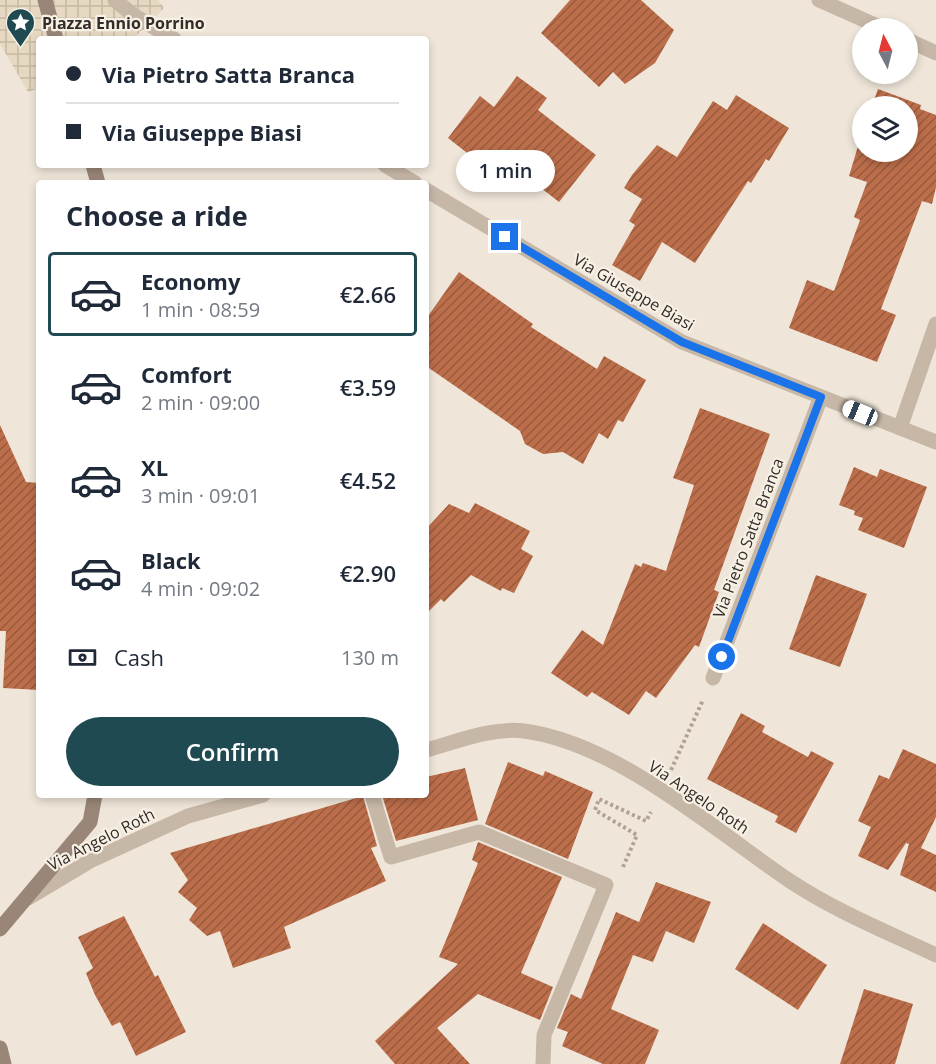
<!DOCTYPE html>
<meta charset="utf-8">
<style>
:root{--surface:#fff;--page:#f2f2f3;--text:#1f2937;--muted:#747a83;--line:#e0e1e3;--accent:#204a51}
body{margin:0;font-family:"Open Sans",sans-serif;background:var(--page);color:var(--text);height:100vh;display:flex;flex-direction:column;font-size:22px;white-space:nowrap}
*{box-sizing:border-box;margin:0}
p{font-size:20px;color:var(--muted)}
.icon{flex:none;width:33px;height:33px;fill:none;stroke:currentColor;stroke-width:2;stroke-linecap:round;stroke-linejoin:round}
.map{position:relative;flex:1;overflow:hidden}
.sheet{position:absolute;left:36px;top:180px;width:393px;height:618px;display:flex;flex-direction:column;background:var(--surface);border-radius:6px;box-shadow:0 3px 9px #0003}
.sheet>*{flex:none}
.hud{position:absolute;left:36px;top:36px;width:393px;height:132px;border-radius:6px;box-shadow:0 3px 9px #0003;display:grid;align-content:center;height:132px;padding:0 30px;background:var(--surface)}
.needle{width:39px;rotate:353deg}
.buttons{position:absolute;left:852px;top:18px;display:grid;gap:12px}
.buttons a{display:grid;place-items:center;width:66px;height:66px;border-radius:50%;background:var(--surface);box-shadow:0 3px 9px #0003;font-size:30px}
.end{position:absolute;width:27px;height:27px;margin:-14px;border:8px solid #1a73e8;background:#fff;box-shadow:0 0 0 3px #fff}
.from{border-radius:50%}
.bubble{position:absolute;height:42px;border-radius:21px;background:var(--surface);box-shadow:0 3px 9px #0003;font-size:20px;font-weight:600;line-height:42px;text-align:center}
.car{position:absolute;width:18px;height:36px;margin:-18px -9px;border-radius:8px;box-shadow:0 0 4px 2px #0007;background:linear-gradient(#fff 24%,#345 0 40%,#fff 0 76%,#345 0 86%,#fff 0)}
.hud b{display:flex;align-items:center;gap:21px;height:57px;font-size:22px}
.hud b+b{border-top:2px solid var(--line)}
.hud i{width:15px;height:15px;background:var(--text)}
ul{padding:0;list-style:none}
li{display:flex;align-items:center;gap:18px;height:84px;margin:0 12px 9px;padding:0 18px;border:3px solid transparent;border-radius:6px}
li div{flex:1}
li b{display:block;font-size:22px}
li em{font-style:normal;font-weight:600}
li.on{border-color:var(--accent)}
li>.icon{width:54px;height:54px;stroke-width:1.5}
h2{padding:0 30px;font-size:27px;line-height:72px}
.pay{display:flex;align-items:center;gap:15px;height:66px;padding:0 30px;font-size:22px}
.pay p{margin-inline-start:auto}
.cta{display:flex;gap:12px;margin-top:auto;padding:12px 30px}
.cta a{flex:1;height:69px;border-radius:36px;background:var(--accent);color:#fff;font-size:24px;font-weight:600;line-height:69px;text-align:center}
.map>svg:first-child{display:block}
.plaza{fill:url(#plaza-grid)}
.building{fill:url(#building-hatch)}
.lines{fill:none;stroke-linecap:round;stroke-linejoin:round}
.path{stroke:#b1a191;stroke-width:4;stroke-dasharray:3 3;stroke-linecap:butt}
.street{stroke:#c6b7a7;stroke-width:15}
.secondary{stroke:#998678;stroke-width:15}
.route{stroke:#1a73e8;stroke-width:8}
.labels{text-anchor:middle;stroke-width:4.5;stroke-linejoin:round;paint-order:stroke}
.poi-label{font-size:16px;font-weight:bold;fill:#332b27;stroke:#f7f0e5;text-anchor:start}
.street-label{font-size:16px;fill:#332b27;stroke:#f7f0e5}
</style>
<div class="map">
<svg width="936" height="1064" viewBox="0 0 936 1064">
<defs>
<pattern id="plaza-grid" width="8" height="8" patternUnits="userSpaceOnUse" patternTransform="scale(1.5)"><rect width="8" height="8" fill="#e6d8c1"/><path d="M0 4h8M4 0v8" fill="none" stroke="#c6baa6"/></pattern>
<pattern id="building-hatch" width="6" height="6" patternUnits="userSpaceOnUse" patternTransform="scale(1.5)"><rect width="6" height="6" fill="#bc6e4a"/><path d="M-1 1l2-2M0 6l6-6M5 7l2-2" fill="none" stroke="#995b3e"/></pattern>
</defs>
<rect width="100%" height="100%" fill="#efe6d9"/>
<path class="plaza" d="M0,0h158l6,8 -31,31h-94v49l-11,4 -28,-48z"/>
<g class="building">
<path d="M570,0h71l33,30 -19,33 -30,21 -12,-12 -14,15 -58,-54z"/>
<path d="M517,76l30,22 -9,12 58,45 -37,47 -54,-42 -11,14 -46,-36 32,-42 14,11z"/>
<path d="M878,89l43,16 -1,4 16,6v72l-4,17 -10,-3 -41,108 15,6 -19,47 -88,-34 18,-48 27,11 26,-71 -6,-3 13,-35 -18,-6 13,-43v19h46v-46h-36z"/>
<path d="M736,95l53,33 -20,33 -3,-2 -15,24 -3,-2 -53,82 -33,-21 -22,39 -28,-16 23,-40 -6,-4 13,-22 -18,-11 8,-13 25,-30 20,12 36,-56 14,9z"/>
<path d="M459,272l74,52 -2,3 66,42 7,-13 42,24 -23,42 -5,-2 -10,19 -9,-6 -16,31 -20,-12 -20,2 -18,-10 -5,-13 -94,-65v-47z"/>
<path d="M700,408l70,26 -56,156 5,2 -20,55 -4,-2 -39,53 -10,-7 -17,24 -37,-23 -5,5 -36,-24 31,-43 21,15 32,-81 6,3 2,-4 23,8 28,-86 -21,-7z"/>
<path d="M0,425l26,57 13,1v207l-36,-2 3,-57h-6z"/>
<path d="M854,467l23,10 3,-8 47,18 -23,61 -46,-18 5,-12 -9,-3 1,-4 -16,-6z"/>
<path d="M475,503l55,28 -9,18 12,7 -19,37 -12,-5 -1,3 -30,-16 -27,27 -3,-3 -15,15v-85l23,-25 20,9z"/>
<path d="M816,575l51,19 -27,73 -51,-18z"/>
<path d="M741,713l24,13 -3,6 46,25 3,-6 23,12 -38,70 -21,-11 3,-6 -71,-37z"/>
<path d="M903,749l33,15v53l-15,31 15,7v37l-36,-17 9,-31 -3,-1 -18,27 -30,-14 13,-29 -13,-6 21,-46 10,4z"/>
<path d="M508,762l35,14 2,-5 48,21 -25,67 -83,-35z"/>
<path d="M465,768l13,52 -82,21 -14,-46h44v-18z"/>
<path d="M363,796l14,50 -6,2 15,33 -102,46 7,21 -58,20 -13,-37 -13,5 -18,-16 8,-12 -19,-16 10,-12 -18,-27z"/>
<path d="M478,842l84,35 -41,96 32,14 -13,33 -62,-26 -41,34 33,36h-75l-20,-23 83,-77 -19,-7 39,-94 -6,-3z"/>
<path d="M656,882l55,20 -17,41 -28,-12 -13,31 -20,-7 -22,54 48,21 -14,34h-42l-41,-18 6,-14 -11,-4 14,-34 10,5 35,-87 23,10z"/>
<path d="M124,916l31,61 3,-2 28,57 -50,24 -16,-34 -8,4 -17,-31 -9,-22 7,-5 -15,-31z"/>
<path d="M763,923l64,42 -29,45 -63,-41z"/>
<path d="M864,989l49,15 -18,60h-55z"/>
</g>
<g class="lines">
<g class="path">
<path d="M671,770l32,-70"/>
<path d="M623,867l14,-32 -42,-25 4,-11 47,22 5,-9"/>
</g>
<g class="street">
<path d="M115,0l18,15 41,24"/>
<path d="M819,0l63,28"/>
<path d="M908,40l28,13"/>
<path d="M385,165l30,18"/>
<path d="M426,190l256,152 254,100"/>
<path d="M900,428l36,-104"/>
<path d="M713,678l108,-281"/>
<path d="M426,750c30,-8 66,-23 98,-19 93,12 190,99 266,150 45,30 97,51 146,74"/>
<path d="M372,795l19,62 88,-25 127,53 -62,150 -1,29"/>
<path d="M28,898l62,-37 98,-45 75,-21"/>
</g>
<g class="secondary">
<path d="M45,0l11,39"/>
<path d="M93,165l5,18"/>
<path d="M0,929l90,-107 5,-27"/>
<path d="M0,1048l4,16"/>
</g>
</g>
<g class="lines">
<path class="route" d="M505,237l177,105 139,55 -99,260"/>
</g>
<defs>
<symbol id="sight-pin" viewBox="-11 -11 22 30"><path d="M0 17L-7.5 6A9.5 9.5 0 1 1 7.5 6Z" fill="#204a51" stroke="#f7f0e5"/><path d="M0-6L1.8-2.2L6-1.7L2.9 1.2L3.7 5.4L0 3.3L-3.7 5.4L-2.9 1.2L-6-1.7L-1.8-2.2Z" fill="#fff"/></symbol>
</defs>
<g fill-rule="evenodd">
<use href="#sight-pin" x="4" y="6" width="33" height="45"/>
</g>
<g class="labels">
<g class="poi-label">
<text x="42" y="29">Piazza Ennio Porrino</text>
</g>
<g class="street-label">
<text transform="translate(634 292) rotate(30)" y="6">Via Giuseppe Biasi</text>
<text transform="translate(748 538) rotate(-69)" y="6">Via Pietro Satta Branca</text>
<text transform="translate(699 797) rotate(34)" y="6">Via Angelo Roth</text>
<text transform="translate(101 839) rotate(-27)" y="6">Via Angelo Roth</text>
</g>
</g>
</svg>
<div class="buttons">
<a><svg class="needle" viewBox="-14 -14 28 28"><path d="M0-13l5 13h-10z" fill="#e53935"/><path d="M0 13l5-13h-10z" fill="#747a83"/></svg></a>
<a><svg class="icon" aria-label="layers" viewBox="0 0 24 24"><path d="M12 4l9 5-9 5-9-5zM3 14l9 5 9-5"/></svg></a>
</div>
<i class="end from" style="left:722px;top:657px"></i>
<i class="end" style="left:505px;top:237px"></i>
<div class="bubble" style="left:456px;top:150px;width:99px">1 min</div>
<i class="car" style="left:860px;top:413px;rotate:292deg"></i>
<div class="hud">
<b><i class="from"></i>Via Pietro Satta Branca</b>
<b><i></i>Via Giuseppe Biasi</b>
</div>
<section class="sheet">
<h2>Choose a ride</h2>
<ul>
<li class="on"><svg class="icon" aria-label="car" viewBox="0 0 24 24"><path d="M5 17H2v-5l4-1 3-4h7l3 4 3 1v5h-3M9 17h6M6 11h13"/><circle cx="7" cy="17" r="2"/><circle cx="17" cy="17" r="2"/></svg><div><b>Economy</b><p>1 min · 08:59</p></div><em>€2.66</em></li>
<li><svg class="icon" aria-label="car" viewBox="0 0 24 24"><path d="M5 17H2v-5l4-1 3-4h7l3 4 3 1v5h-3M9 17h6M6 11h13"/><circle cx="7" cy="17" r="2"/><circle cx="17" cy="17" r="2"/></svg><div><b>Comfort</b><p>2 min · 09:00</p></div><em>€3.59</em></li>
<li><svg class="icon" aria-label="car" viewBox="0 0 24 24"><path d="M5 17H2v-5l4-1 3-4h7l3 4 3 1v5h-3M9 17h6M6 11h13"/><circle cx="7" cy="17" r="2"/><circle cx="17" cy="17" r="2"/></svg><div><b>XL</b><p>3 min · 09:01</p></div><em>€4.52</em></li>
<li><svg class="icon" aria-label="car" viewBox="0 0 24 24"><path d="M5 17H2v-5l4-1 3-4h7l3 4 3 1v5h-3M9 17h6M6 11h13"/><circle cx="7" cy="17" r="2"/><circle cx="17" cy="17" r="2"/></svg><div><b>Black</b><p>4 min · 09:02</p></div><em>€2.90</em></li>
</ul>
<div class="pay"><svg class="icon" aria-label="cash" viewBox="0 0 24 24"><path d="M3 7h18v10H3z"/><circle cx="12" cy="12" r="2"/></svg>Cash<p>130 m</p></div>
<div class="cta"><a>Confirm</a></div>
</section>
</div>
